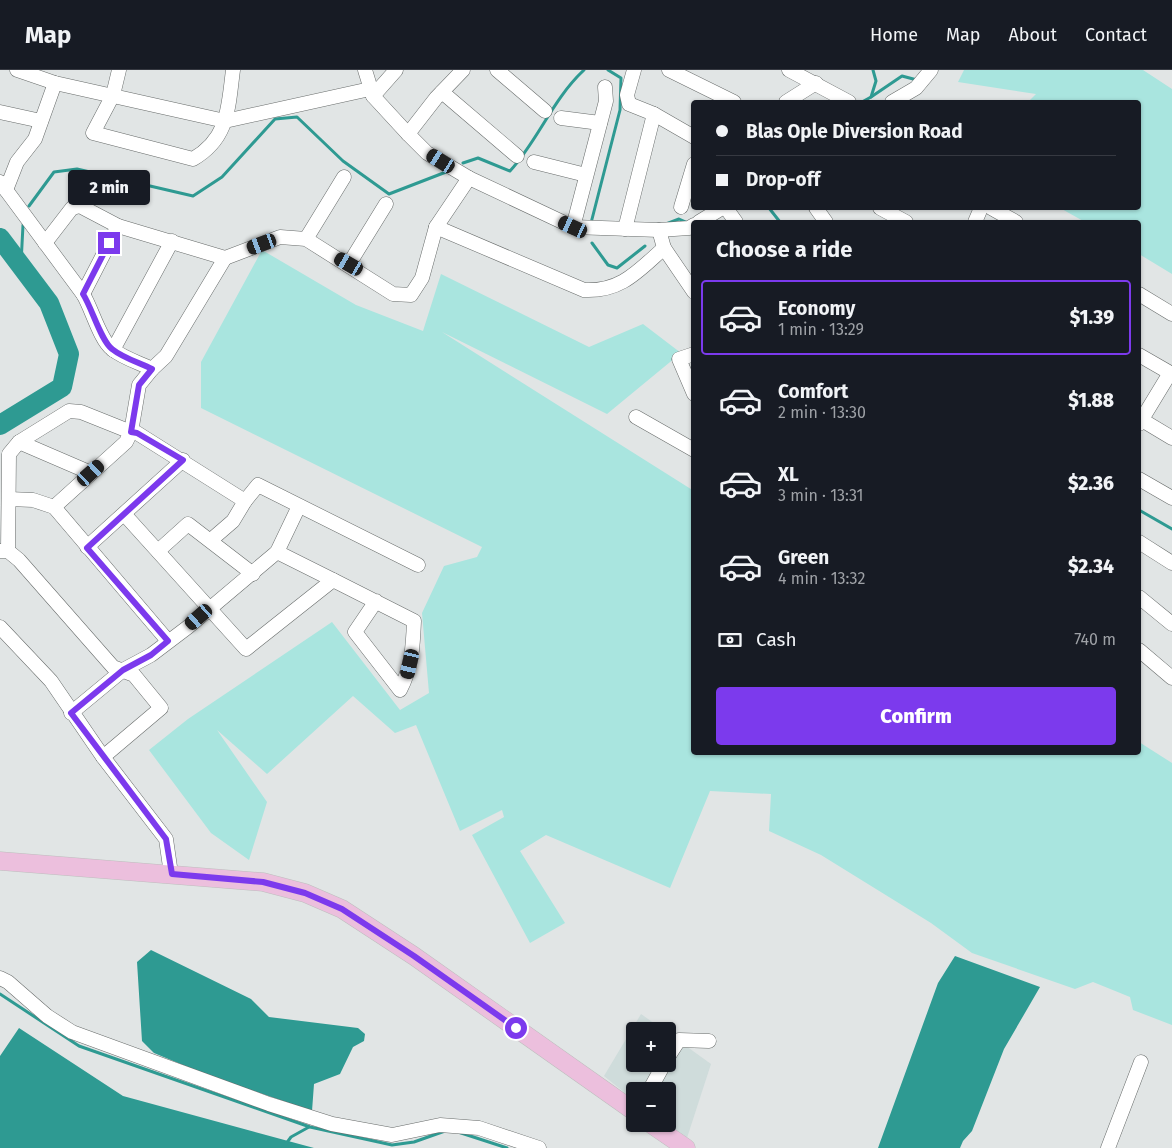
<!DOCTYPE html>
<meta charset="utf-8">
<style>
:root{--surface:#171b24;--page:#20242c;--text:#f1f3f6;--muted:#9ea1a6;--line:#363941;--accent:#7c3aed}
body{margin:0;font-family:"Fira Sans",sans-serif;background:var(--page);color:var(--text);height:100vh;display:flex;flex-direction:column;font-size:19px;white-space:nowrap}
*{box-sizing:border-box;margin:0}
p{font-size:16px;color:var(--muted)}
.icon{flex:none;width:28px;height:28px;fill:none;stroke:currentColor;stroke-width:2;stroke-linecap:round;stroke-linejoin:round}
.map{position:relative;flex:1;overflow:hidden}
.side{position:absolute;left:691px;top:150px;width:450px;height:535px;display:flex;flex-direction:column;background:var(--surface);border-radius:5px;box-shadow:0 1px 4px #0004}
.side>*{flex:none}
.hud{position:absolute;left:691px;top:30px;width:450px;height:110px;border-radius:5px;box-shadow:0 1px 4px #0004;display:grid;align-content:center;height:110px;padding:0 25px;background:var(--surface)}
.controls{position:absolute;left:626px;top:952px;display:grid;gap:10px}
.controls a{display:grid;place-items:center;width:50px;height:50px;border-radius:5px;background:var(--surface);box-shadow:0 1px 4px #0004;font-size:25px}
.end{position:absolute;width:22px;height:22px;margin:-11px;border:6px solid #7c3aed;background:#fff;box-shadow:0 0 0 2px #fff}
.from{border-radius:50%}
.bubble{position:absolute;height:35px;border-radius:5px;background:var(--surface);box-shadow:0 1px 4px #0004;font-size:16px;font-weight:800;line-height:35px;text-align:center}
.car{position:absolute;width:15px;height:30px;margin:-15px -8px;border-radius:6px;box-shadow:0 0 4px 1px #0007;background:linear-gradient(#222 24%,#8ab4d8 0 40%,#222 0 76%,#8ab4d8 0 86%,#222 0)}
.hud b{display:flex;align-items:center;gap:18px;height:48px;font-size:19px}
.hud b+b{border-top:1px solid var(--line)}
.hud i{width:12px;height:12px;background:var(--text)}
ul{padding:0;list-style:none}
li{display:flex;align-items:center;gap:15px;height:75px;margin:0 10px 8px;padding:0 15px;border:2px solid transparent;border-radius:5px}
li div{flex:1}
li b{display:block;font-size:19px}
li em{font-style:normal;font-weight:800}
li.on{border-color:var(--accent)}
li>.icon{width:45px;height:45px;stroke-width:1.5}
h2{padding:0 25px;font-size:22px;line-height:60px}
.pay{display:flex;align-items:center;gap:12px;height:55px;padding:0 25px;font-size:19px}
.pay p{margin-inline-start:auto}
.primary-button{display:flex;gap:10px;margin-top:auto;padding:10px 25px}
.primary-button a{flex:1;height:58px;border-radius:5px;background:var(--accent);color:#fff;font-size:20px;font-weight:800;line-height:58px;text-align:center}
header{display:flex;align-items:center;gap:30px;box-sizing:border-box;height:70px;padding:0 25px;background:var(--surface);border-bottom:1px solid var(--line)}
header strong{font-size:24px}
nav{display:flex;gap:28px;margin-inline-start:auto;font-size:18px}
.map>svg:first-child{display:block}
.built{fill:#cfdcdb}
.green{fill:#a9e5df}
.water{fill:#2e9a92}
.lines{fill:none;stroke-linecap:round;stroke-linejoin:round}
.stream{stroke:#2e9a92;stroke-width:3}
.river{stroke:#2e9a92;stroke-width:20}
.minor-casing{stroke:#686c6b;stroke-width:15}
.major-casing{stroke:#bebebe;stroke-width:19}
.minor{stroke:#fff;stroke-width:14}
.major{stroke:#ecbfdd;stroke-width:18}
.route{stroke:#7c3aed;stroke-width:6}
</style>
<header>
<strong>Map</strong>
<nav><a>Home</a><a>Map</a><a>About</a><a>Contact</a></nav>
</header>
<div class="map">
<svg width="1172" height="1078" viewBox="0 0 1172 1078">
<rect width="100%" height="100%" fill="#e1e5e5"/>
<path class="built" d="M641,944l24,17h-30v33h33v-31l43,31 -25,77 -22,-17h4v-33h-33v10l-31,-25z"/>
<g class="green">
<path d="M964,0h179l29,19v185l-33,-20v-32h-54l-25,-14h79v-106h-111l8,-8 -78,-12z"/>
<path d="M262,180l94,55 67,26 18,-57 148,73 54,-23 38,29 -74,61 -165,-82 252,159v261h445v-10l33,21v262l-39,-15 -3,-13 -37,-15 -18,7 -103,-36 -41,-30 -110,-68 -52,-24 2,-37 -61,-3 -40,97 -124,-53 -26,16 45,72 -35,20 -58,-108 32,-18 -2,-7 -42,21 -44,-106 -21,8 -42,-37 -86,78 -50,-44 50,72 -18,58 -38,-27 -62,-83 39,-31 144,-97 68,88 29,-17 -7,-80 22,-47 33,-9 5,-10 -281,-139v-46z"/>
</g>
<g class="water">
<path d="M151,880l100,49 18,18 89,11 7,6 -1,7 -11,6 -13,27 -26,10 -2,27 -105,-36 -53,-22 -12,-12 -5,-79z"/>
<path d="M955,886l85,31 -36,62 -32,82 -9,10 -3,7h-82l60,-165z"/>
<path d="M19,958l104,68 191,52h-314v-92z"/>
</g>
<g class="lines">
<g class="stream">
<path d="M871,27l31,-21 15,4"/>
<path d="M862,32l9,-5 5,-16 -3,-11"/>
<path d="M463,93l15,-5 32,13c29,-32 42,-71 74,-101"/>
<path d="M29,136l25,-34 23,-3 116,27 29,-19 53,-58 22,-2 46,44 46,33 57,-22"/>
<path d="M769,138l11,14"/>
<path d="M591,153l29,-113 1,-32 -13,-8"/>
<path d="M666,154l13,-5 9,4"/>
<path d="M592,173l16,22 9,3 28,-22"/>
<path d="M21,194l2,-39"/>
<path d="M1139,440l33,19"/>
<path d="M0,924l79,52 231,81 82,18 22,-3 31,-11"/>
<path d="M458,1062l49,16"/>
<path d="M283,1078l8,-11 18,-10"/>
</g>
<path class="river" d="M0,168l49,65 20,51 -7,33 -62,38"/>
<defs>
<g id="minor">
<path d="M17,0l38,13 170,38 145,-32"/>
<path d="M119,0l-6,25 -20,38 100,26c36,-21 35,-51 40,-89"/>
<path d="M365,0l8,26 35,38 19,19 42,25 104,49 86,3 30,-2 5,-3"/>
<path d="M497,0l48,41"/>
<path d="M634,0l-7,25 2,9 25,10 40,23"/>
<path d="M669,0l65,32"/>
<path d="M789,0l60,32"/>
<path d="M442,22l75,64"/>
<path d="M373,26l23,-26"/>
<path d="M786,32l30,-19"/>
<path d="M892,32l24,-14 15,-18"/>
<path d="M0,42l41,9"/>
<path d="M561,48l39,5"/>
<path d="M408,64l28,-36 27,-28"/>
<path d="M534,92l52,13"/>
<path d="M0,112l83,112c9,15 17,46 29,55 11,9 28,14 40,20l14,-13 59,-98"/>
<path d="M6,120l11,-28 18,-23 20,-56"/>
<path d="M681,137l13,-43"/>
<path d="M726,138l10,14"/>
<path d="M816,138l10,14"/>
<path d="M880,138l26,14"/>
<path d="M991,138l25,14"/>
<path d="M699,152l23,-14"/>
<path d="M975,152l6,-14"/>
<path d="M436,157l148,63c37,2 54,-19 80,-42l-5,-18"/>
<path d="M573,157l33,-126 -1,-14"/>
<path d="M625,159l29,-115"/>
<path d="M306,169l38,-62"/>
<path d="M45,173l27,-35 8,-2 38,20 107,32 55,-21 26,2 87,55 18,1 11,-17 14,-51 33,-49"/>
<path d="M664,178l30,44"/>
<path d="M349,194l37,-60"/>
<path d="M83,224l35,-68"/>
<path d="M1139,224l33,20"/>
<path d="M113,280l59,-109"/>
<path d="M694,284l-15,5 15,35"/>
<path d="M1139,285l33,19"/>
<path d="M636,347l58,33"/>
<path d="M1142,350l30,18"/>
<path d="M1139,354l31,-51"/>
<path d="M19,372l72,31"/>
<path d="M1139,409l33,19"/>
<path d="M9,429l24,1 21,7 114,134"/>
<path d="M54,437l72,-65 5,-10 8,-47 13,-16"/>
<path d="M125,445l121,134 87,-69 81,41c-1,25 -2,46 -14,69l-45,-58 21,-31"/>
<path d="M211,470l22,-19 12,-20"/>
<path d="M1139,472l33,21"/>
<path d="M87,477l96,-87"/>
<path d="M0,481h8l11,9 94,107 21,8 27,33 -58,49"/>
<path d="M8,481l1,-97 10,-12 50,-31 12,1 50,20 6,1 108,68 13,-16 160,80"/>
<path d="M158,481l30,-27 65,50"/>
<path d="M277,482l56,28"/>
<path d="M1139,527l33,27"/>
<path d="M0,557l51,54 52,76 63,82 5,35"/>
<path d="M1139,580l33,28"/>
<path d="M71,643l52,-43 28,-15 37,-28 89,-75 22,-46"/>
<path d="M0,908l8,4 39,34 25,16 197,72 63,20 60,11 48,-10 39,3 60,20"/>
<path d="M668,987l11,-17 30,1"/>
<path d="M649,1021l15,-27"/>
<path d="M1108,1078l33,-86"/>
</g>
<g id="major">
<path d="M0,791l263,21 42,11 37,16 72,47 221,156"/>
<path d="M651,1054l35,24"/>
</g>
</defs>
<use href="#minor" class="minor-casing"/>
<use href="#major" class="major-casing"/>
<use href="#minor" class="minor"/>
<use href="#major" class="major"/>
</g>
<g class="lines">
<path class="route" d="M109,173l-26,51c9,14 18,47 29,55 11,9 28,14 40,20l-13,16 -8,47 6,1 46,27 -96,88 81,93 -17,14 -28,15 -52,43 95,126 6,35 91,8 42,11 37,16 72,47 102,72"/>
</g>
</svg>
<div class="controls">
<a>+</a>
<a>−</a>
</div>
<i class="end from" style="left:516px;top:958px"></i>
<i class="end" style="left:109px;top:173px"></i>
<div class="bubble" style="left:68px;top:100px;width:82px">2 min</div>
<i class="car" style="left:441px;top:91px;rotate:302deg"></i>
<i class="car" style="left:573px;top:157px;rotate:295deg"></i>
<i class="car" style="left:262px;top:174px;rotate:250deg"></i>
<i class="car" style="left:349px;top:194px;rotate:300deg"></i>
<i class="car" style="left:91px;top:403px;rotate:48deg"></i>
<i class="car" style="left:199px;top:547px;rotate:229deg"></i>
<i class="car" style="left:410px;top:594px;rotate:193deg"></i>
<div class="hud">
<b><i class="from"></i>Blas Ople Diversion Road</b>
<b><i></i>Drop-off</b>
</div>
<section class="side">
<h2>Choose a ride</h2>
<ul>
<li class="on"><svg class="icon" aria-label="car" viewBox="0 0 24 24"><path d="M5 17H2v-5l4-1 3-4h7l3 4 3 1v5h-3M9 17h6M6 11h13"/><circle cx="7" cy="17" r="2"/><circle cx="17" cy="17" r="2"/></svg><div><b>Economy</b><p>1 min · 13:29</p></div><em>$1.39</em></li>
<li><svg class="icon" aria-label="car" viewBox="0 0 24 24"><path d="M5 17H2v-5l4-1 3-4h7l3 4 3 1v5h-3M9 17h6M6 11h13"/><circle cx="7" cy="17" r="2"/><circle cx="17" cy="17" r="2"/></svg><div><b>Comfort</b><p>2 min · 13:30</p></div><em>$1.88</em></li>
<li><svg class="icon" aria-label="car" viewBox="0 0 24 24"><path d="M5 17H2v-5l4-1 3-4h7l3 4 3 1v5h-3M9 17h6M6 11h13"/><circle cx="7" cy="17" r="2"/><circle cx="17" cy="17" r="2"/></svg><div><b>XL</b><p>3 min · 13:31</p></div><em>$2.36</em></li>
<li><svg class="icon" aria-label="car" viewBox="0 0 24 24"><path d="M5 17H2v-5l4-1 3-4h7l3 4 3 1v5h-3M9 17h6M6 11h13"/><circle cx="7" cy="17" r="2"/><circle cx="17" cy="17" r="2"/></svg><div><b>Green</b><p>4 min · 13:32</p></div><em>$2.34</em></li>
</ul>
<div class="pay"><svg class="icon" aria-label="cash" viewBox="0 0 24 24"><path d="M3 7h18v10H3z"/><circle cx="12" cy="12" r="2"/></svg>Cash<p>740 m</p></div>
<div class="primary-button"><a>Confirm</a></div>
</section>
</div>
